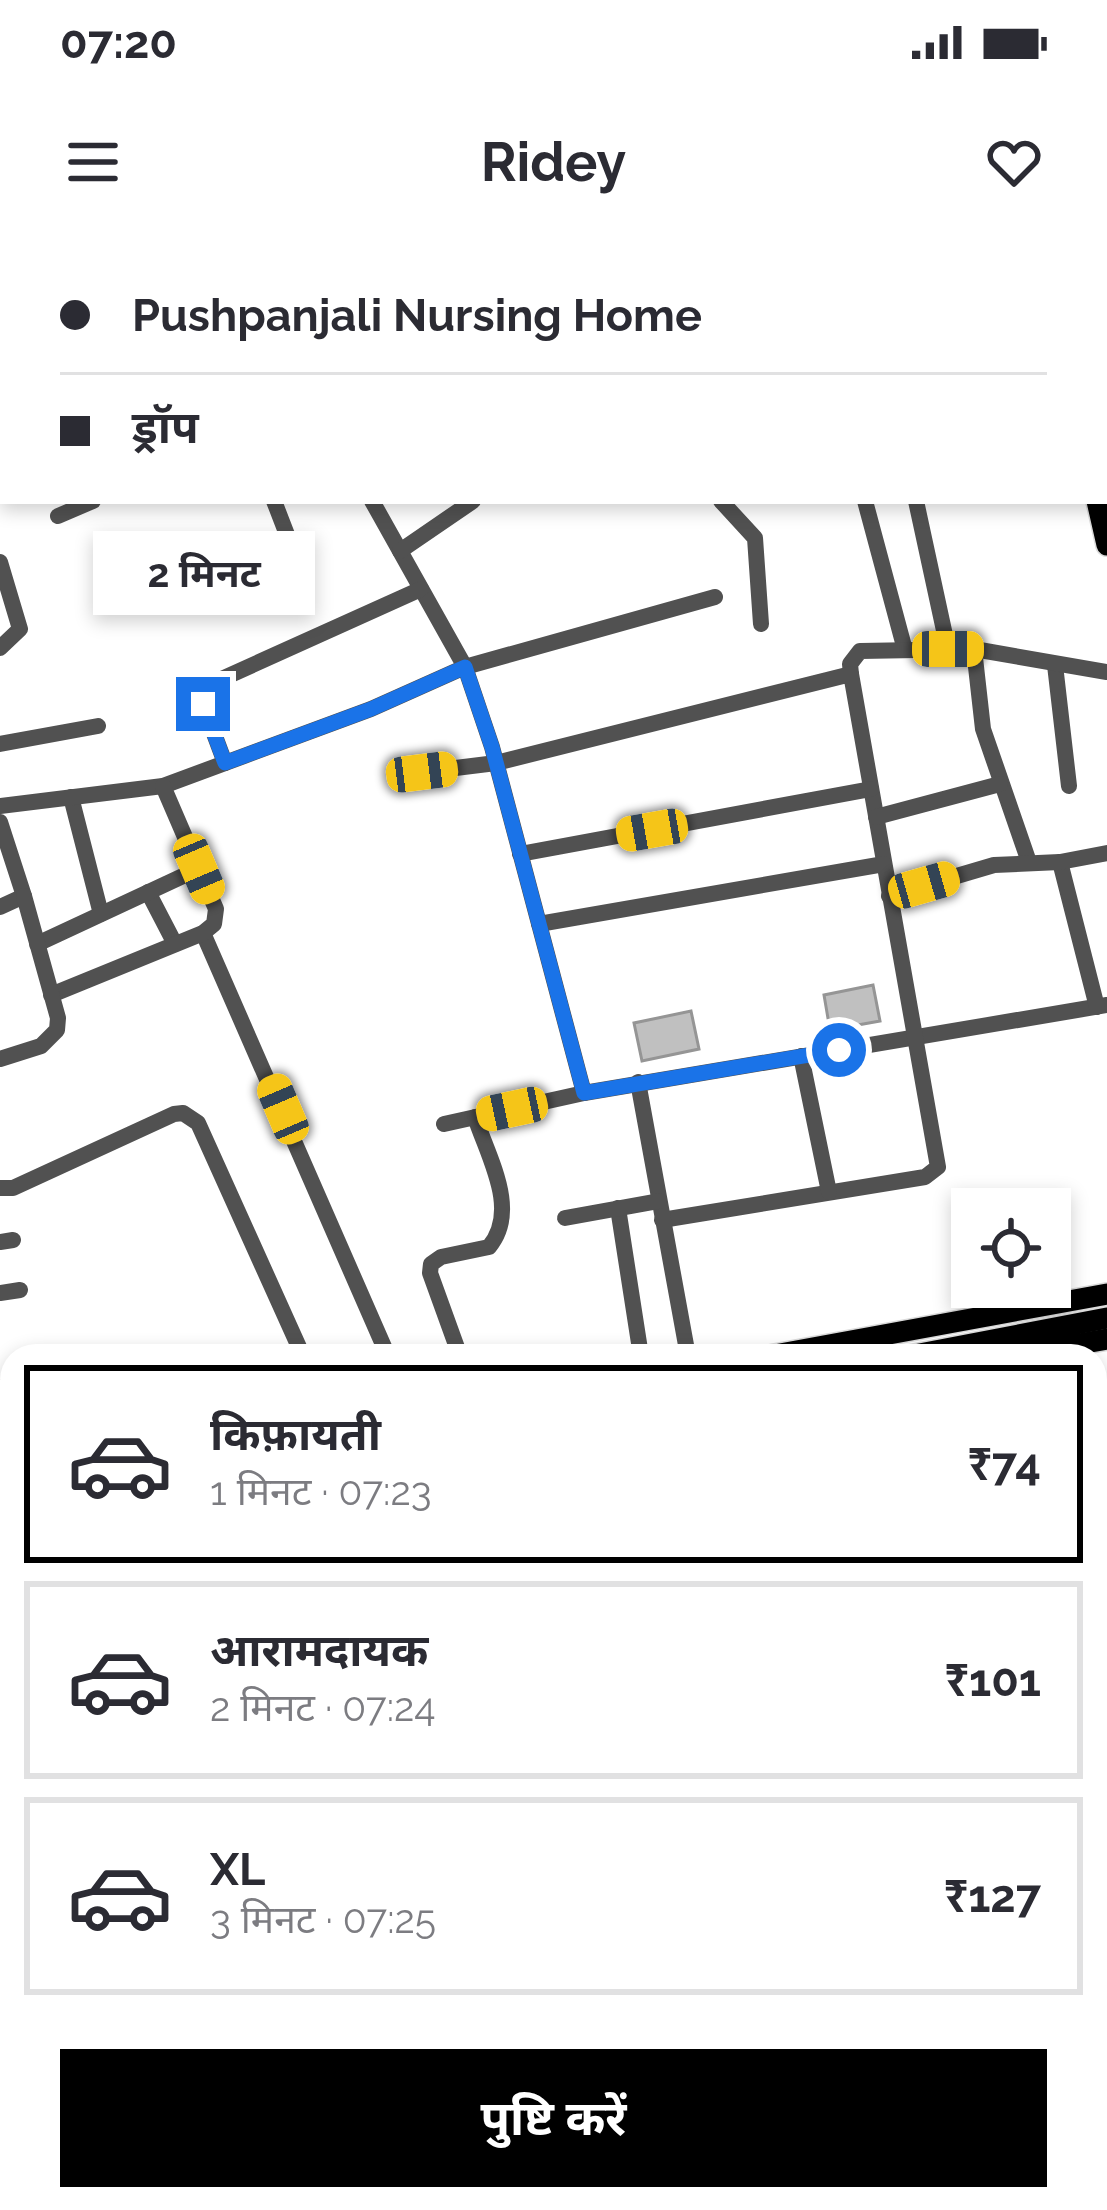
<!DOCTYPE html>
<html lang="hi">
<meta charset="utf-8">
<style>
:root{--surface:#fff;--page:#f2f2f3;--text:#2b2b33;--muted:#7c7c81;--line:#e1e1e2;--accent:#000}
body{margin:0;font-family:Raleway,"Noto Sans Devanagari",sans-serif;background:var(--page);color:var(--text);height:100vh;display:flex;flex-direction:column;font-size:45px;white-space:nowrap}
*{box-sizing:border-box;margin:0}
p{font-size:39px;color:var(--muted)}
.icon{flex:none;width:66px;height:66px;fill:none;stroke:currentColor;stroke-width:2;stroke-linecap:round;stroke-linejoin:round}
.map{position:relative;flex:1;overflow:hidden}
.details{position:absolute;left:0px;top:1104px;width:1107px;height:867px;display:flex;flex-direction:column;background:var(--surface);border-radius:36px 36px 0 0;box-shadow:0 6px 18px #0003}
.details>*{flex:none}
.top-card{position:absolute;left:0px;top:0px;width:1107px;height:264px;box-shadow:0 6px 18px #0003;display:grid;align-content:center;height:264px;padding:0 60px;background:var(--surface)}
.buttons{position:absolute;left:951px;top:948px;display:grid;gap:24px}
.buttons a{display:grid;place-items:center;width:120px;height:120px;border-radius:0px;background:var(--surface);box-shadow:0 6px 18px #0003;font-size:60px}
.end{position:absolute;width:54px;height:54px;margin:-27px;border:15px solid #1a73e8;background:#fff;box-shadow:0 0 0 6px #fff}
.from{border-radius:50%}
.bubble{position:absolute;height:84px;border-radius:0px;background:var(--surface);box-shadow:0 6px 18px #0003;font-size:39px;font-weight:700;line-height:84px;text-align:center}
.car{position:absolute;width:36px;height:72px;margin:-36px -18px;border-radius:15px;box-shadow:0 0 9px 3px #0007;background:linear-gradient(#f5c518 24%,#345 0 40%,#f5c518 0 76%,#345 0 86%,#f5c518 0)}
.top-card b{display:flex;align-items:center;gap:42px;height:114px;font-size:45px}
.top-card b+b{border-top:3px solid var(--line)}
.top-card i{width:30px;height:30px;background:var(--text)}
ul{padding:21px 0 0;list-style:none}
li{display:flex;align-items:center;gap:36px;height:198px;margin:0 24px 18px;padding:0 36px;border:6px solid var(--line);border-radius:0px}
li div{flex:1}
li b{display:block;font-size:45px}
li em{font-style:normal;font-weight:700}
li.active{border-color:var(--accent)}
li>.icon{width:108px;height:108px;stroke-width:1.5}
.button{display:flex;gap:24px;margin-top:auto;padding:24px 60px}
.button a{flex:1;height:138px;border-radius:0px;background:var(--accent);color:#fff;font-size:48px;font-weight:700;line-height:138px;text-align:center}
.status{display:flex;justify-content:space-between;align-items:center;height:84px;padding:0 60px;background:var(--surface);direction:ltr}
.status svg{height:33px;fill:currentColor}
header{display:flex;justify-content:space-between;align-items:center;height:156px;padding:0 60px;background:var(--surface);font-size:54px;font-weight:700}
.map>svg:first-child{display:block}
.building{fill:#c0c0c0;stroke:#959595;stroke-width:3}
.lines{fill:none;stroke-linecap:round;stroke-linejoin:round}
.major-casing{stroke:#dbdbdb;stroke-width:24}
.minor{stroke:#515151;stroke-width:16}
.major{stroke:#000;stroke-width:21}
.route{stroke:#1a73e8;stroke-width:15}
</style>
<div class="status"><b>07:20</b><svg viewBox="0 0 49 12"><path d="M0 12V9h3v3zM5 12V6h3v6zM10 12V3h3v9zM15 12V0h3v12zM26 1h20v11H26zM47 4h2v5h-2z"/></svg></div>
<header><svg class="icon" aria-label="menu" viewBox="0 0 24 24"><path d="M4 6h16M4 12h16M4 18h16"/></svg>Ridey<svg class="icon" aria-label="heart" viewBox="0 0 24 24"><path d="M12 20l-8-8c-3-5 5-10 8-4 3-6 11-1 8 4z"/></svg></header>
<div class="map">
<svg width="1107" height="1970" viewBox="0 0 1107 1970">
<rect width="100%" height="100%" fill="#fff"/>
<g class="building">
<path d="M873,745l7,36 -50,9 -6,-35z"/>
<path d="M691,771l8,38 -57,12 -8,-38z"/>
</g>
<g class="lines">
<defs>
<g id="major">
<path d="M1024,0l1,3"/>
<path d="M1055,0l1,3"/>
<path d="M1104,182l3,11"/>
<path d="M1097,261l10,44"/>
<path d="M769,1116l338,-62"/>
<path d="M909,1116l198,-38"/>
<path d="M1011,1116l96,-17"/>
<path d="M0,1307l12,-6"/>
<path d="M0,1324l12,-6"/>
<path d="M0,1342l12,-5"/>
<path d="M1095,1477l12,-28"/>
<path d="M1095,1549l12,-29"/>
<path d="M885,1970l5,-11"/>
<path d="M920,1970l5,-11"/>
</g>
</defs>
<use href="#major" class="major-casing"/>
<g class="minor">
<path d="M55,0l1,3"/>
<path d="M241,0l2,3"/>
<path d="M510,0l4,3"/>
<path d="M700,0l1,3"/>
<path d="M456,3l22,-3"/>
<path d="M676,3l7,-3"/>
<path d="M896,3l10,-3"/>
<path d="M0,160l3,11"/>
<path d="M0,202l3,-2"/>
<path d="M274,261l27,70"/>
<path d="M372,261l93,166 27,80 92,346 523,-88"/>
<path d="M721,261l34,37 6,86"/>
<path d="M865,261l40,149"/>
<path d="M916,261l32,148"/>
<path d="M58,276l35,-15"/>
<path d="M400,311l73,-50"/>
<path d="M0,322l20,67 -20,19"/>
<path d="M974,409l9,80 46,133"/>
<path d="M1055,425l14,121"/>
<path d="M851,434l-1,-10 10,-13 114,-2 133,23"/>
<path d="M0,504l98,-18"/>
<path d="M225,523l-22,-59 3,-18 215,-97"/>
<path d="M423,532l73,-9 355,-89 87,493 -13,10 -263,43"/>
<path d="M71,557l30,117"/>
<path d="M0,566l163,-20 208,-77 94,-42 250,-70"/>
<path d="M876,577l124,-33"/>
<path d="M0,582l24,74 -24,11"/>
<path d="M520,614l351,-65"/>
<path d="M1060,622l37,145"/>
<path d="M148,652l27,52"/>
<path d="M889,656l105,-31 66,-3 47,-9"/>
<path d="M539,684l345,-60"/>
<path d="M203,693l185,423"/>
<path d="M37,704l161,-75"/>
<path d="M51,755l152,-62 11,-9 2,-15 -53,-123"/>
<path d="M801,816l28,136"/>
<path d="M0,819l41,-13 16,-16 1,-12 -34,-122"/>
<path d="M638,842l50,274"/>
<path d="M444,884l140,-31"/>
<path d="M0,948h13l161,-74 9,-1 15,10 105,233"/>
<path d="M618,968l23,148"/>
<path d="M565,978l94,-17"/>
<path d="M0,1002l13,-2"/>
<path d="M0,1053l20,-3"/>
<path d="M460,1116l-30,-83 1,-9 10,-7 48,-10c31,-37 -1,-90 -14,-130"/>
<path d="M0,1148l12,-4"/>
<path d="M0,1182l12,26"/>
<path d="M1095,1268l12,-7"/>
<path d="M1095,1605l12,7"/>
<path d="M0,1680l12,24"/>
<path d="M1095,1786l12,7"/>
<path d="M0,1820l12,-5"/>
<path d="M0,1912l12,29"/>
<path d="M1095,1934l12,6"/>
<path d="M20,1959l4,11"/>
<path d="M145,1959l4,11"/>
<path d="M285,1959l3,11"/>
<path d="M607,1959l6,11"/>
<path d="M776,1959l10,11"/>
<path d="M868,1959l7,11"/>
<path d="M522,1970l19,-11"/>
</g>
<use href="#major" class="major"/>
</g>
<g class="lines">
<path class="route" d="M203,464l22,59 146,-54 94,-42 27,80 92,346 255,-43"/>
</g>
</svg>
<div class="buttons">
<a><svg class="icon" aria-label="locate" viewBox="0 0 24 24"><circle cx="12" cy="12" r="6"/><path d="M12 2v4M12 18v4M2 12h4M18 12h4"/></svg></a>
</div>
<i class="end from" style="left:839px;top:810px"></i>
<i class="end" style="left:203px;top:464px"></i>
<div class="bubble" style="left:93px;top:291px;width:222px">2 मिनट</div>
<i class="car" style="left:948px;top:409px;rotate:90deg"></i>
<i class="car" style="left:422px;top:532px;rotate:83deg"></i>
<i class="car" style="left:652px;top:590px;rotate:260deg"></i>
<i class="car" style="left:199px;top:629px;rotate:157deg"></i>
<i class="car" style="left:924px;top:645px;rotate:74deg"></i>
<i class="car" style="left:283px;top:869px;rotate:337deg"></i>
<i class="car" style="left:512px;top:869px;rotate:258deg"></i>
<div class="top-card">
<b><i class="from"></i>Pushpanjali Nursing Home</b>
<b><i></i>ड्रॉप</b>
</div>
<section class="details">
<ul>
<li class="active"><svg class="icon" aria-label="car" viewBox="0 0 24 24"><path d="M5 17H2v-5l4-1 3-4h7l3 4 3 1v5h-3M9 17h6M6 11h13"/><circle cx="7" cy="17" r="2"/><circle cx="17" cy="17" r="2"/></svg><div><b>किफ़ायती</b><p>1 मिनट · 07:23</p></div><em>₹74</em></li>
<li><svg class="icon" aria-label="car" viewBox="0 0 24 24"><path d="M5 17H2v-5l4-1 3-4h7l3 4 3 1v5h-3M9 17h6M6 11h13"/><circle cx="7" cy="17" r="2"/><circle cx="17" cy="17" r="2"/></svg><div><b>आरामदायक</b><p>2 मिनट · 07:24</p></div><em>₹101</em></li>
<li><svg class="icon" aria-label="car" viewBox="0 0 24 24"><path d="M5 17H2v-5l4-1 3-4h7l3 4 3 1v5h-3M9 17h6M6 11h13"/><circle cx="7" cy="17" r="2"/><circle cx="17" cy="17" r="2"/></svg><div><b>XL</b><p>3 मिनट · 07:25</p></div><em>₹127</em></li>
</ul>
<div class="button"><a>पुष्टि करें</a></div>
</section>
</div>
